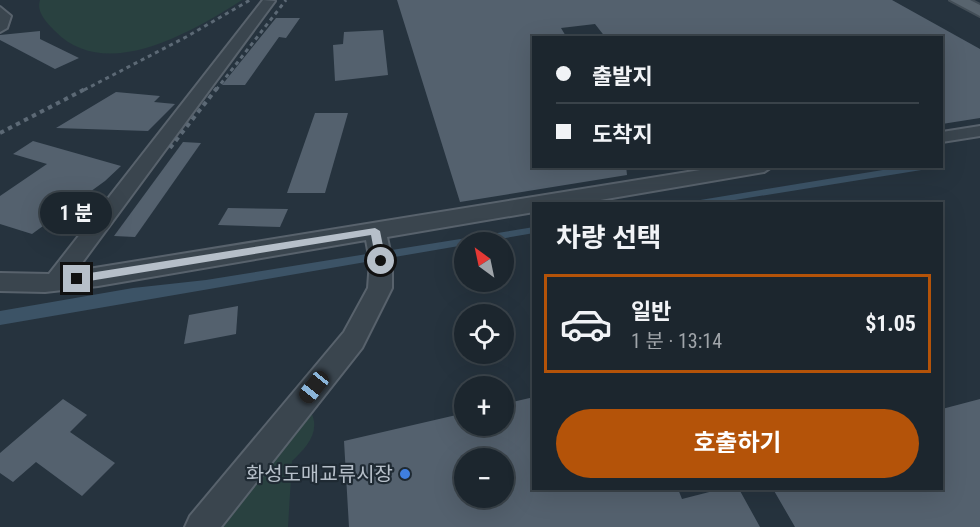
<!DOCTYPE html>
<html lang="ko">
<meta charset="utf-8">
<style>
:root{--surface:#1c262e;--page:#29323a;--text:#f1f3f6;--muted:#a0a5aa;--line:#3a434a;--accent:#b45309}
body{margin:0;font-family:"Roboto Condensed","Noto Sans KR",sans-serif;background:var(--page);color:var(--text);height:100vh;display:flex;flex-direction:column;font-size:22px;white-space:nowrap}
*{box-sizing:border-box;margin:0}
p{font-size:20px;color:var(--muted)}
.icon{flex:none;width:33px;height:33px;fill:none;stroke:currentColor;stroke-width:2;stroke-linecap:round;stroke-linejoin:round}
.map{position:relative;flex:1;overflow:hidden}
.sheet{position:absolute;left:532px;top:202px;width:411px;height:288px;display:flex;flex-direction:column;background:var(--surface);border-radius:0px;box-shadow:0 6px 24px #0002,0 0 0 2px var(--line)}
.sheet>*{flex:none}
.guide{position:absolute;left:532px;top:36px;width:411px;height:132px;border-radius:0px;box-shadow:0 6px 24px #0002,0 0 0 2px var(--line);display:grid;align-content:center;height:132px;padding:0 24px;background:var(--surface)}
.needle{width:39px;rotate:327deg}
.fabs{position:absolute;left:454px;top:232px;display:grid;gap:12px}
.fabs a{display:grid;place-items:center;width:60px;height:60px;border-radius:50%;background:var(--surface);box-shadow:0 6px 24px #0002,0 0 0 2px var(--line);font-size:30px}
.end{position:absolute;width:27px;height:27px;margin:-14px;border:8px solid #b6bfc9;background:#111;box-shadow:0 0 0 3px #111}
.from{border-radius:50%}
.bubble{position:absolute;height:42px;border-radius:21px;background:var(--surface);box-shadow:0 6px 24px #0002,0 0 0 2px var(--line);font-size:20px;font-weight:700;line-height:42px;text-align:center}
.car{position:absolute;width:18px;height:36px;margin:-18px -9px;border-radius:8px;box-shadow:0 0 4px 2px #0007;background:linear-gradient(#222 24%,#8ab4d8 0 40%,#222 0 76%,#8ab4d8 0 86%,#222 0)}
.guide b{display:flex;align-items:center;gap:21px;height:57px;font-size:22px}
.guide b+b{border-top:2px solid var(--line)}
.guide i{width:15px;height:15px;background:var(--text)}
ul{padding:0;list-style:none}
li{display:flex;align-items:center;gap:18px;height:99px;margin:0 12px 9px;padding:0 12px;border:3px solid transparent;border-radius:0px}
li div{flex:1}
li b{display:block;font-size:22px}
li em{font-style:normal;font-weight:700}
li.active{border-color:var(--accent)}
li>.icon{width:54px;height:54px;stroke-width:1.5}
h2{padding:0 24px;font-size:27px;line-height:72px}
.action{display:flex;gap:12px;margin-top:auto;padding:12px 24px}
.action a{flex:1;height:69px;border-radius:36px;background:var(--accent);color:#fff;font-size:24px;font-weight:700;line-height:69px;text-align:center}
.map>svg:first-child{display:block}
.green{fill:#294140}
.water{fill:#3c5366}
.building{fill:#54616e;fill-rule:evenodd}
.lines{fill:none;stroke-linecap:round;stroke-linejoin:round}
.minor-casing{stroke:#58626c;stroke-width:4}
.major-casing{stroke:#434e57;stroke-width:4}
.minor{fill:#3a454e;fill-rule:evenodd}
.major{fill:#58646e;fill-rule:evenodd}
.rail-far1{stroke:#5c6975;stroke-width:3;stroke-dasharray:4 4;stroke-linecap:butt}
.rail{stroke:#5c6975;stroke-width:4;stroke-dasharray:4.5 4.5;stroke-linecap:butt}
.route{fill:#b6bfc9}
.shop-dot{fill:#3f7fe0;stroke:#1f2a33;stroke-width:2}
.labels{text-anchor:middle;stroke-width:4.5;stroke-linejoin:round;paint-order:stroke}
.near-poi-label{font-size:20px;fill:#b6bfc9;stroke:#1f2a33;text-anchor:end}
</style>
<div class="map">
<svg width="980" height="527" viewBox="0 0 980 527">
<rect width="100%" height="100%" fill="#26333e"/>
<g class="green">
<path d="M40,0h202c-49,31 -136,84 -187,31 -8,-8 -19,-19 -15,-31z"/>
<path d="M311,412c10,20 -5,36 -19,49l-4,66h-77z"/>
</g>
<g class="water">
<path d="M901,167h39l-230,37h-34z"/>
<path d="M534,227v6l-534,92v-14l133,-23 73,-8z"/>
</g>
<g class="building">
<path d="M397,0h495l88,49v69l-38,6v-86h-336l-11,-14 -34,4 6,10h-33v128h92l1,9 -167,27z"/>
<path d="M276,18h24l-14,20 -7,-1 -34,48h-23z"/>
<path d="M383,30l5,45 -53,6 -2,-36 10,-1 1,-12z"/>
<path d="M40,31v8l39,19 -24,11 -55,-29v-5z"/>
<path d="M116,92l44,4 -6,6 21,2 -27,27 -92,-3z"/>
<path d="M315,113h33l-23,80h-38z"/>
<path d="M33,141l88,25 -16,15 -73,53 -32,-10v-28l47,-32 -34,-10z"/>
<path d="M183,142l18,1 -66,94 -21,-1z"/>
<path d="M228,208l60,1 -8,18 -62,-2z"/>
<path d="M238,306l-2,28 -52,10 5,-29z"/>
<path d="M534,397v92h144l4,10 39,-10h18l21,38h-411l-5,-86 121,-28v13h39v-22zM465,459h39v39h-39z"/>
<path d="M63,399l24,16 -17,17 45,31 -33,33 -46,-34 -23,20 -13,-9v-20z"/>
<path d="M980,399v128h-185l-22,-38h169v-80z"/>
</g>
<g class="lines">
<defs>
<g id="minor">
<path d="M263,0l12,1 -199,270 649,-105h48l-9,6 -187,32h-43v8l-147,25 5,24v27l-30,60 -141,179h-36l5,-11 154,-184 24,-44 2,-27 -4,-21 -268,46 -53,6 -45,-1v-18l49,1z"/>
<path d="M0,7l11,9 -4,12 -7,4z"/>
<path d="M980,126v10l-38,6v-10z"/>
</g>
<path id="major" d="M950,0h20l10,5v11z"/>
</defs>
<use href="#minor" class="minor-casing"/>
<use href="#major" class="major-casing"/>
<use href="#minor" class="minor"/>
<use href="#major" class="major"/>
<g class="rail-far1">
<path d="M84,90l102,-53 64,-37"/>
<path d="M216,90l70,-90"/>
</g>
<g class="rail">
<path d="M0,133l87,-45"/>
<path d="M170,148l47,-60"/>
</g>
</g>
<path class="route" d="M375,228l5,3 6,30 -5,4 -5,-4 -5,-26 -294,48 -5,-4 5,-4z"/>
<circle class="shop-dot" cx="405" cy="474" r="6"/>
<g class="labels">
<g class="near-poi-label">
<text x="393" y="481">화성도매교류시장</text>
</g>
</g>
</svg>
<div class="fabs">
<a><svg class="needle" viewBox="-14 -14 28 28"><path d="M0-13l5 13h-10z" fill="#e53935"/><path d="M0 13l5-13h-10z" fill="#a0a5aa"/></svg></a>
<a><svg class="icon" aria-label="locate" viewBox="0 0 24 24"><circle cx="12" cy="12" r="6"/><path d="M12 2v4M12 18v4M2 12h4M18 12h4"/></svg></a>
<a>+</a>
<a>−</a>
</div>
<i class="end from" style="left:381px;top:261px"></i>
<i class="end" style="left:77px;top:279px"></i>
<div class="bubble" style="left:40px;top:192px;width:72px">1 분</div>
<i class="car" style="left:314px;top:387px;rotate:219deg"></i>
<div class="guide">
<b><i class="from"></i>출발지</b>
<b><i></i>도착지</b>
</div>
<section class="sheet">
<h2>차량 선택</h2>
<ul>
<li class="active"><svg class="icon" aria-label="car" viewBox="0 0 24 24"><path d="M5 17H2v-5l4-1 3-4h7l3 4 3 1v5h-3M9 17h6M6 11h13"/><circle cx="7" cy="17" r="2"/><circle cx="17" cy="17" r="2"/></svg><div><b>일반</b><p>1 분 · 13:14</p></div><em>$1.05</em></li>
</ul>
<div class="action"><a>호출하기</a></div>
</section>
</div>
